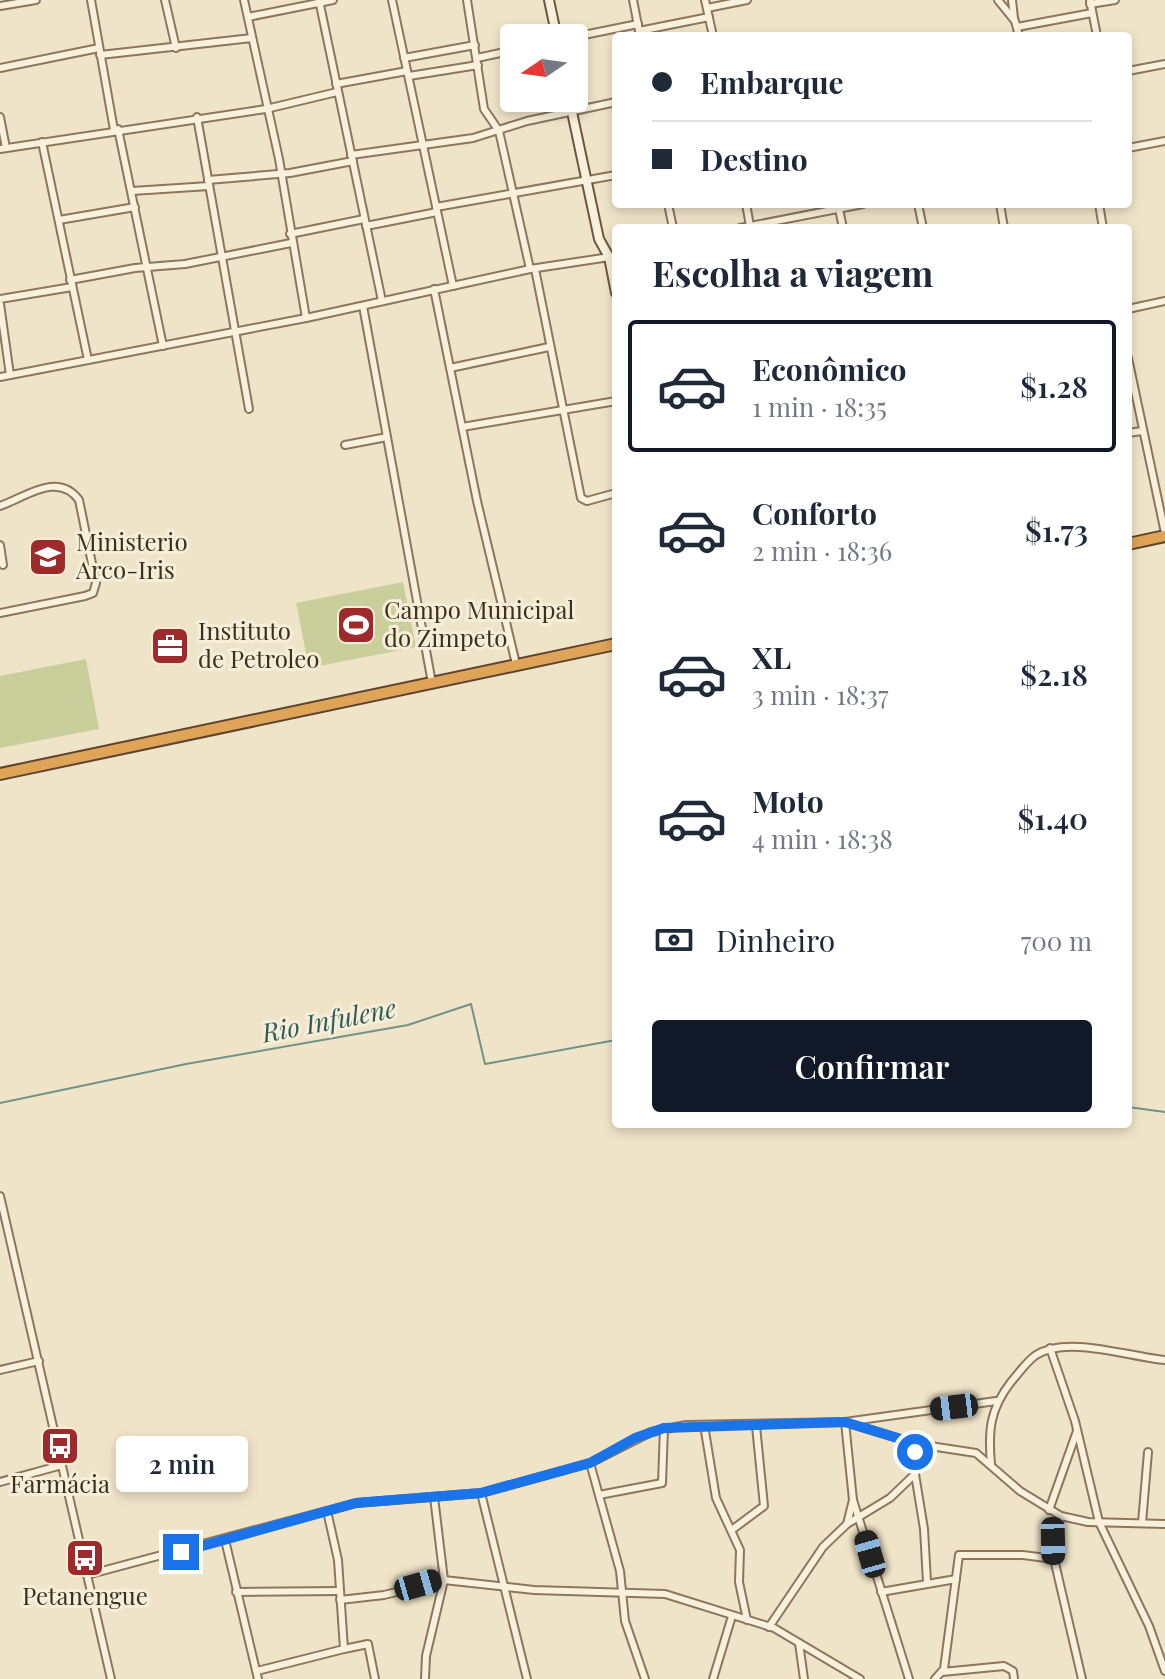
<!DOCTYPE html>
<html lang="pt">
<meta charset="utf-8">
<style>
:root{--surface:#fff;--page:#f2f2f3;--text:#1f2937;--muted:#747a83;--line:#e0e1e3;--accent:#111827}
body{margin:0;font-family:"Playfair Display",serif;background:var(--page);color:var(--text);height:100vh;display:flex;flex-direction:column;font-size:30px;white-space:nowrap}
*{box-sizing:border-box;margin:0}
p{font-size:26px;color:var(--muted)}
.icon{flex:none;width:44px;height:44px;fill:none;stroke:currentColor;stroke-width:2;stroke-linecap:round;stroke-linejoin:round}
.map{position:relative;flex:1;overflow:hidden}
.sheet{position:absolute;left:612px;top:224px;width:520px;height:904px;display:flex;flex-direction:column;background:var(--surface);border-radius:8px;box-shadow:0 4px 12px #0003}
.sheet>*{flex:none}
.top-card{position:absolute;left:612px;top:32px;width:520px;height:176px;border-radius:8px;box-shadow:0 4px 12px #0003;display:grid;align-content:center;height:176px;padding:0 40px;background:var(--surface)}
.needle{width:52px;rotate:257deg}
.buttons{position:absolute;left:500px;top:24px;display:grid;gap:16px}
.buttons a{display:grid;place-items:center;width:88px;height:88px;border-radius:8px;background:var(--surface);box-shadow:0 4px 12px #0003;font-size:40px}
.end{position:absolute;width:36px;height:36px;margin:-18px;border:10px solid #1a73e8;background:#fff;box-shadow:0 0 0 4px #fff}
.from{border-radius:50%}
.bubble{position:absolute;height:56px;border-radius:8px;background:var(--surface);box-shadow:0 4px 12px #0003;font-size:26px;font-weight:600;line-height:56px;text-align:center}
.car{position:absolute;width:24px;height:48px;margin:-24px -12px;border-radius:10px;box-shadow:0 0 6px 2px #0007;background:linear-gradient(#222 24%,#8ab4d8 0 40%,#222 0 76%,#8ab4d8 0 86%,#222 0)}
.top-card b{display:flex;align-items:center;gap:28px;height:76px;font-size:30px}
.top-card b+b{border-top:2px solid var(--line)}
.top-card i{width:20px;height:20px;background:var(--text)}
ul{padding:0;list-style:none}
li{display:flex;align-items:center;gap:24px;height:132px;margin:0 16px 12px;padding:0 24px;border:4px solid transparent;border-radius:8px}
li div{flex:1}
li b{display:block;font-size:30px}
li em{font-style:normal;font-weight:600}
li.selected{border-color:var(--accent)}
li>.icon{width:72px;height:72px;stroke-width:1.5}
h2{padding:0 40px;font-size:36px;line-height:96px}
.pay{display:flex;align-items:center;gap:20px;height:88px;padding:0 40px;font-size:30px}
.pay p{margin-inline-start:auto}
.action{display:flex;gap:16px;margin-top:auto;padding:16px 40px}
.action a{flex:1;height:92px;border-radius:8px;background:var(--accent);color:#fff;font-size:32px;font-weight:600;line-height:92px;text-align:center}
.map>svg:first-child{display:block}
.park{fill:#c9cf9b}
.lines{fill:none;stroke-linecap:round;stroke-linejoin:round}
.stream{stroke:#6f938a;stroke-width:2}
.street-casing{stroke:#8d765c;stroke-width:10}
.secondary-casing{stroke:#6f573f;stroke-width:12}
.highway-casing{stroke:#5b4430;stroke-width:14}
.street{stroke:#faf1dc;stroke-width:6}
.secondary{stroke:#faf1dc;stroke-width:8}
.highway{stroke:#e0a458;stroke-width:10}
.route{stroke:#1a73e8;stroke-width:10}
.labels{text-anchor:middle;stroke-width:6;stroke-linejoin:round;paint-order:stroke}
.poi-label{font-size:24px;fill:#3d2e20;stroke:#f7eed8;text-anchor:start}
.water-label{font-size:26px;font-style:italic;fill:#2f5d5a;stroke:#f7eed8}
</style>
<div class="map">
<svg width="1165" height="1679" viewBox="0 0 1165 1679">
<rect width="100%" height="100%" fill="#f0e4c8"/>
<g class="park">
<path d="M403,582l13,65 -107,21 -13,-65z"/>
<path d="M86,659l13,70 -99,19v-72z"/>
</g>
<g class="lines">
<g class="stream">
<path d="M0,1103l186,-39 222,-39 63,-21 14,60 131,-24"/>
<path d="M1128,1107l37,5"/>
</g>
<defs>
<g id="street">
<path d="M91,0l23,130"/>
<path d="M165,0l11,48"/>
<path d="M244,0l35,159 27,159"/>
<path d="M319,0l63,301"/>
<path d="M392,0l61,286"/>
<path d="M467,0l17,109 15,22 31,138"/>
<path d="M633,0l7,36"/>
<path d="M705,0l8,36"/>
<path d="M998,0l17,21 4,15"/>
<path d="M1012,0l2,18"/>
<path d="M1090,0l7,36"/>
<path d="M1090,4l25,-4"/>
<path d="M0,6l36,-6"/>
<path d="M707,8l40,-8"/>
<path d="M248,17l85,-17"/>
<path d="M1017,27l75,-14"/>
<path d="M639,31l70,-14"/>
<path d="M569,38l69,-14"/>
<path d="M100,55l152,-17"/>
<path d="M404,58l71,-13"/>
<path d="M477,58l37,-8"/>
<path d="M0,68l99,-20"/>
<path d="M1128,71l37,-7"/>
<path d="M409,76l69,-11"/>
<path d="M336,84l71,-13"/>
<path d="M0,117l6,31"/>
<path d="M197,117l52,292"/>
<path d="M118,129l45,217"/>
<path d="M42,142l46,218"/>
<path d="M1128,148l37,-7"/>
<path d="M0,149l266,-40 71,-17"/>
<path d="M351,155l122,-17 54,-17 89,-19"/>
<path d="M208,180l82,-7 63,-12"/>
<path d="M132,191l77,-5"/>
<path d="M668,204l5,24"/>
<path d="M746,204l4,22"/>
<path d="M918,204l5,24"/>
<path d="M1000,204l4,24"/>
<path d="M1099,204l4,24"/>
<path d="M436,207l180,-32"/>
<path d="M839,209l4,19"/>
<path d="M59,220l76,-13"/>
<path d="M366,226l71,-14"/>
<path d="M740,228l123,-24"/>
<path d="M290,234l74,-15"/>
<path d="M535,269l46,229 6,3 29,-8"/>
<path d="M70,280l65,-12 50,-4 106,-21"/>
<path d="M434,289l43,212 39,163"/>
<path d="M0,299l72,-12"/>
<path d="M0,304l10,71"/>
<path d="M363,306l69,377"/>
<path d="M1128,309l37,-8"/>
<path d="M1128,358l37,175"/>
<path d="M450,368l99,-21"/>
<path d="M0,377l306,-59 224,-49 86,-13"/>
<path d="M462,427l154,-26"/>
<path d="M1128,433l14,-2"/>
<path d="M345,445l42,-8"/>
<path d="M0,506c26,-9 58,-35 79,-6l17,83 -3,10 -8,3 -85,17"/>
<path d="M0,545l3,20"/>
<path d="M0,1196l111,483"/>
<path d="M1050,1348l25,73 24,101 50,104 16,45"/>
<path d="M0,1370l39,-9"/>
<path d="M704,1425l12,73 24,52 -1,32 8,38"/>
<path d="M917,1444l-2,30 9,55 3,53"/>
<path d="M590,1463l30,108 5,50 20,58"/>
<path d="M991,1464c-3,-34 -1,-55 20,-82 8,-9 15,-20 25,-27 31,-20 94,2 129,5"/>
<path d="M0,1482l62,-17"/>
<path d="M481,1493l46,186"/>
<path d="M599,1495l63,-12 2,-55"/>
<path d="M853,1500l56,179"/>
<path d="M1049,1510l28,-79"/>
<path d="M327,1511l11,49 6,89 24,-5 7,35"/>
<path d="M1061,1516l-8,25 1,18 28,120"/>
<path d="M1142,1523l6,-71"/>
<path d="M847,1524l43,-26 25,-24"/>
<path d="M733,1529l31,-23 -8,-80"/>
<path d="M225,1540l33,139"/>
<path d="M87,1575l269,-72 125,-10 109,-30 61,-31 35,-7 159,-3 72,22 59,9 44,38 41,25 27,6 77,2"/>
<path d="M236,1592l104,-1"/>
<path d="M881,1592l75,-13"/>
<path d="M340,1600l44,-5 60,-15 90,10 131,4 109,34 86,51"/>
<path d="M769,1627l54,-80 24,-23 6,-24 -8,-78 151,-21"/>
<path d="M799,1643l5,36"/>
<path d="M257,1671l87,-22"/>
<path d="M942,1672l62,-6 9,5 1,8"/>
<path d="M425,1679l1,-23 18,-76 -10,-83"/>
<path d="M713,1679l19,-63"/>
<path d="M935,1679l9,-10 15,-114h64l31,4"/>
</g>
<g id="secondary">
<path d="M549,0l8,38"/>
<path d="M569,98l30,141 10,18 7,36"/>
</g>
<g id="highway">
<path d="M1128,544l37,-8"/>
<path d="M0,774l616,-130"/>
</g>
</defs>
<use href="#street" class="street-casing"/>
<use href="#secondary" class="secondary-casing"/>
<use href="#highway" class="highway-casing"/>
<use href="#street" class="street"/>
<use href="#secondary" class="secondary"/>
<use href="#highway" class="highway"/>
</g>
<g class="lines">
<path class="route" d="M181,1552l175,-49 125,-10 109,-30 45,-25 29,-10 181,-6 72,22 -2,8"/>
</g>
<defs>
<symbol id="school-square" viewBox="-11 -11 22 22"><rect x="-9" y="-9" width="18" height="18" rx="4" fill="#9e2a2b" stroke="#f7eed8"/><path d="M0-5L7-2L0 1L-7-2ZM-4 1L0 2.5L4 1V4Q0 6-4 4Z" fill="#fff"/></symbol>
<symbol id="stadium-square" viewBox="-11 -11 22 22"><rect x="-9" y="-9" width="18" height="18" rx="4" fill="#9e2a2b" stroke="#f7eed8"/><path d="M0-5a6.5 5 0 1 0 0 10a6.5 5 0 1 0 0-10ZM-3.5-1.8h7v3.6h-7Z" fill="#fff"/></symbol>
<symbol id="office-square" viewBox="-11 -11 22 22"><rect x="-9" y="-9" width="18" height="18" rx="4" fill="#9e2a2b" stroke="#f7eed8"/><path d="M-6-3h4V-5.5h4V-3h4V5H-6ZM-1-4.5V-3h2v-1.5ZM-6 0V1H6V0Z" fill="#fff"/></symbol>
<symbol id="bus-square" viewBox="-11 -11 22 22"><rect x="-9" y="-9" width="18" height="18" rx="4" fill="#9e2a2b" stroke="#f7eed8"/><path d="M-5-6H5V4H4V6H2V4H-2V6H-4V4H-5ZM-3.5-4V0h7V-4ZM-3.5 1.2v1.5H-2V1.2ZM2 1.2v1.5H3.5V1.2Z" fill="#fff"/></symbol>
</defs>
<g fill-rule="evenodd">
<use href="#school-square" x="26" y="535" width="44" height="44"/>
<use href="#stadium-square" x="334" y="603" width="44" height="44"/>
<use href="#office-square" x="148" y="624" width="44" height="44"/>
<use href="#bus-square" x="38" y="1424" width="44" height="44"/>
<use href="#bus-square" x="63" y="1536" width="44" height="44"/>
</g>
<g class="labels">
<g class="poi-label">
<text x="76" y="551">Ministerio<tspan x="76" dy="28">Arco-Iris</tspan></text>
<text x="384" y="619">Campo Municipal<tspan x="384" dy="28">do Zimpeto</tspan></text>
<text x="198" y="640">Instituto<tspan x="198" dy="28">de Petroleo</tspan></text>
<text x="60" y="1493" text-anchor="middle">Farmácia</text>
<text x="85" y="1605" text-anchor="middle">Petanengue</text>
</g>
<g class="water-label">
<text transform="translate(329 1021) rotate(-11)" y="9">Rio Infulene</text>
</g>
</g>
</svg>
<div class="buttons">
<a><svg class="needle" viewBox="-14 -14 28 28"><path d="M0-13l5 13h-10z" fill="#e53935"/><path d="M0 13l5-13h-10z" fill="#747a83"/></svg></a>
</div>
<i class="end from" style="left:915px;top:1452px"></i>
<i class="end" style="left:181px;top:1552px"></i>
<div class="bubble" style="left:116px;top:1436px;width:132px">2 min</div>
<i class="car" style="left:954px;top:1407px;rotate:263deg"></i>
<i class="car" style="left:1053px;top:1541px;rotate:179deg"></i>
<i class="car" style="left:870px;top:1554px;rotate:344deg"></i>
<i class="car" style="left:418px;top:1585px;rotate:74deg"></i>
<div class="top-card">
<b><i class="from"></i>Embarque</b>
<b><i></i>Destino</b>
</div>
<section class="sheet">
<h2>Escolha a viagem</h2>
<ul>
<li class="selected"><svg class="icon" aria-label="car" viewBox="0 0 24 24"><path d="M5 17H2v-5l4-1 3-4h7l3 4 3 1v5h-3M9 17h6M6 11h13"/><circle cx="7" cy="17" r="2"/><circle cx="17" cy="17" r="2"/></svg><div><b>Econômico</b><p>1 min · 18:35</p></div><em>$1.28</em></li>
<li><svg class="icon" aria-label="car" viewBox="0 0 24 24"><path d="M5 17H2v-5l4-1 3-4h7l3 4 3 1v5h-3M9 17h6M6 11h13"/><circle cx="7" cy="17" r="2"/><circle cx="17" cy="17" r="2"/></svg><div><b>Conforto</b><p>2 min · 18:36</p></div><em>$1.73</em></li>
<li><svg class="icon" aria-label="car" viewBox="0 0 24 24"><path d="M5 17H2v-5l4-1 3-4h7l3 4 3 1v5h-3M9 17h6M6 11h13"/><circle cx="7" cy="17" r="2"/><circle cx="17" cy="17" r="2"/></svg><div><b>XL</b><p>3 min · 18:37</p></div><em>$2.18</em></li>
<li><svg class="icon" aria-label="car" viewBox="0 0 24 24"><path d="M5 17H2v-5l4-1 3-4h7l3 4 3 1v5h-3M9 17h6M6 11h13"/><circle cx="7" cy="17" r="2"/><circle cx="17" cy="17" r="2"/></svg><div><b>Moto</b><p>4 min · 18:38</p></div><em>$1.40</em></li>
</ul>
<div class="pay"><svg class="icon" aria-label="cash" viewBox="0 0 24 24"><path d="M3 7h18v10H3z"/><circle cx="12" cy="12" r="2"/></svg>Dinheiro<p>700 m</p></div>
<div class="action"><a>Confirmar</a></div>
</section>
</div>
